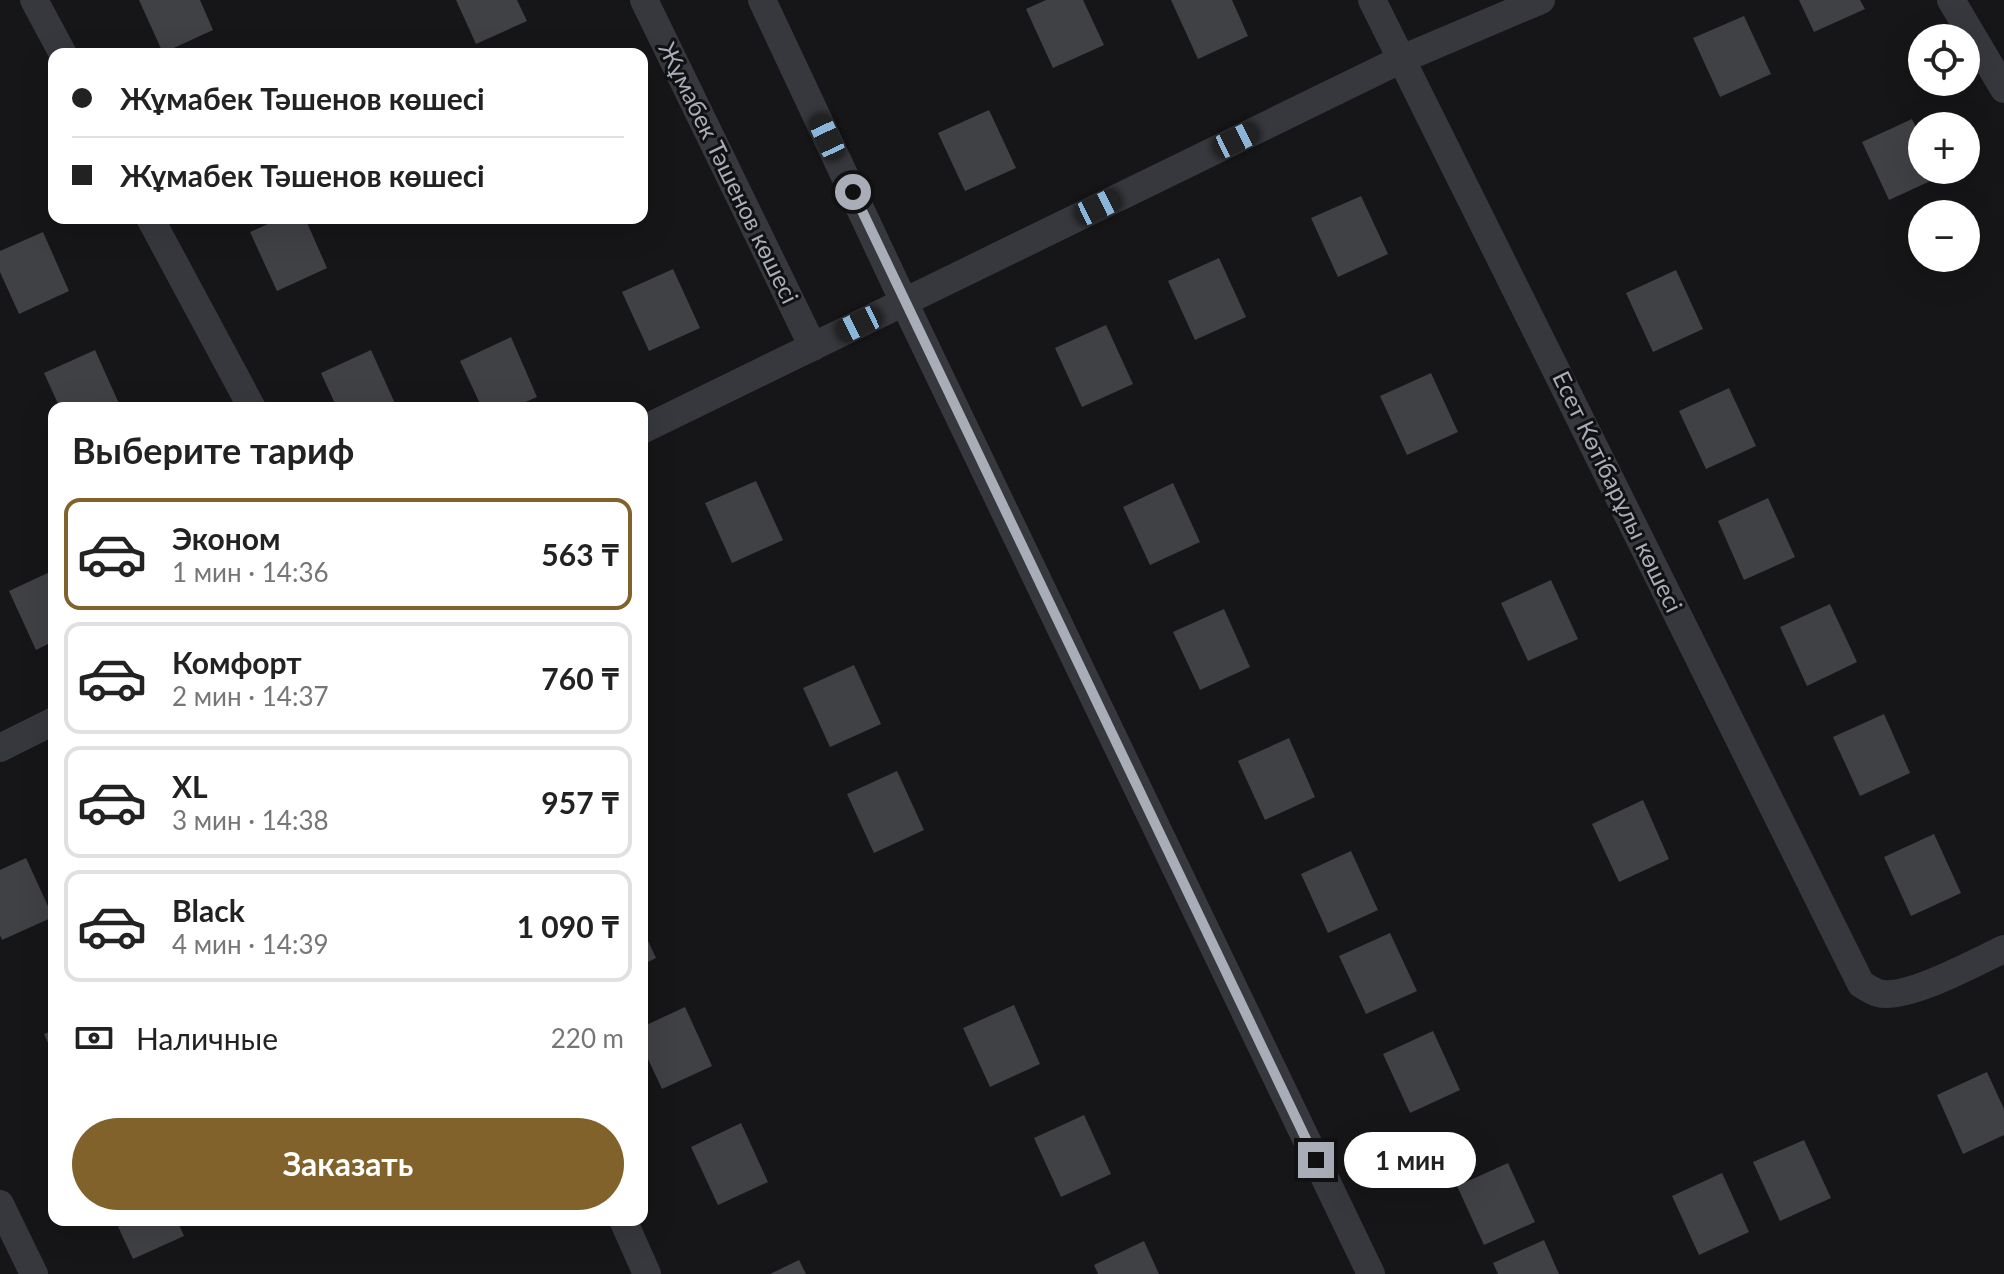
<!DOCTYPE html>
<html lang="ru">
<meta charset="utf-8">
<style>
:root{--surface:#fff;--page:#f2f2f2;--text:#222;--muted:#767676;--line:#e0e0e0;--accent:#80622a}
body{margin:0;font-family:Lato,sans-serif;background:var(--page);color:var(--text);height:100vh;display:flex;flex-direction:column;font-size:30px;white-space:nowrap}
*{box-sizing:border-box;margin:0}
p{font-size:26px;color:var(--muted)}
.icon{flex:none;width:44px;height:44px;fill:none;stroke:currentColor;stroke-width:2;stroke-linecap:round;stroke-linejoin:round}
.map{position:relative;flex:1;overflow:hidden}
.details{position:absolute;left:48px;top:402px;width:600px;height:824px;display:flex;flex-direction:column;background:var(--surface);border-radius:16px;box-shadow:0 8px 32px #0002}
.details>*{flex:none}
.top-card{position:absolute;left:48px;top:48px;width:600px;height:176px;border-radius:16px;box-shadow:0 8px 32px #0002;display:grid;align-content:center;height:176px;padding:0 24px;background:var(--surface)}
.buttons{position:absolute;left:1908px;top:24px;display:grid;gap:16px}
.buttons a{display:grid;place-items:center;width:72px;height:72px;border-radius:50%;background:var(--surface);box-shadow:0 8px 32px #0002;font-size:40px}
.end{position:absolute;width:36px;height:36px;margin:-18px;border:10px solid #a8adb8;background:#111;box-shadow:0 0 0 4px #111}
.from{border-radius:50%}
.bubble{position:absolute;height:56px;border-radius:28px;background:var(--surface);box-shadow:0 8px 32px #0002;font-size:26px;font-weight:700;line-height:56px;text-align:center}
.car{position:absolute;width:24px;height:48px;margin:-24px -12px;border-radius:10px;box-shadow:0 0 6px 2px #0007;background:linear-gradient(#222 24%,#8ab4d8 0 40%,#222 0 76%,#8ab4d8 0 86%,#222 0)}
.top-card b{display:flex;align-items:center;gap:28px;height:76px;font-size:30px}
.top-card b+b{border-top:2px solid var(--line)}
.top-card i{width:20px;height:20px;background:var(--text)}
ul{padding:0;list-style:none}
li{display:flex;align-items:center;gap:24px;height:112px;margin:0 16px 12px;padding:0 8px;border:4px solid var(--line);border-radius:16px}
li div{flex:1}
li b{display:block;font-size:30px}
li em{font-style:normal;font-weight:700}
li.selected{border-color:var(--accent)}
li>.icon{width:72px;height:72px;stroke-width:1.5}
h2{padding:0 24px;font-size:36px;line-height:96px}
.pay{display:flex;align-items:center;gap:20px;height:88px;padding:0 24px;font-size:30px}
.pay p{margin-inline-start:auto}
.button{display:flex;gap:16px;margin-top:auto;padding:16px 24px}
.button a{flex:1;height:92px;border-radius:48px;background:var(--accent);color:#fff;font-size:32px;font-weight:700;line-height:92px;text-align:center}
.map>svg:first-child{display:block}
.building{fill:#404145}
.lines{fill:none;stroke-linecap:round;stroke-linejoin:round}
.minor{stroke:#37383d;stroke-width:28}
.route{stroke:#a8adb8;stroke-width:10}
.labels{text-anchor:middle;stroke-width:6;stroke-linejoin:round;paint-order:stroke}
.street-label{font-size:24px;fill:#a8adb8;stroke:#111113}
</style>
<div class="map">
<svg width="2004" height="1274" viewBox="0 0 2004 1274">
<rect width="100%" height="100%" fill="#161618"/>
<g class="building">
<path d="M139,0h61l13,30 -50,23z"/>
<path d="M456,0h61l10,21 -51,23z"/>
<path d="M1046,0h37l21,45 -51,23 -27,-59z"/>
<path d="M1171,0h61l16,36 -50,23z"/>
<path d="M1799,0h61l5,9 -51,23z"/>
<path d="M1744,16l27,58 -51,23 -27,-59z"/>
<path d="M989,110l27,58 -51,23 -27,-58z"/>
<path d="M1912,119l10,21v30h14l3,7 -50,23 -27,-58z"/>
<path d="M1361,196l27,58 -50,23 -27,-59z"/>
<path d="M281,218h24l22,50 -50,23 -27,-59z"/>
<path d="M43,232l26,59 -50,23 -19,-42v-21z"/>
<path d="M1219,258l27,59 -51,23 -27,-59z"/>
<path d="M673,269l27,59 -51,23 -27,-59z"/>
<path d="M1676,270l27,59 -50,23 -27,-59z"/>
<path d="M1106,325l27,59 -51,23 -27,-59z"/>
<path d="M511,337l26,60 -25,11h-30l-22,-47z"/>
<path d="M95,350l26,58h-61l-16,-35z"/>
<path d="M371,350l26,58h-60l-16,-35z"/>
<path d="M1431,373l27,59 -51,23 -27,-59z"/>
<path d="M1729,388l27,58 -50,23 -27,-58z"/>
<path d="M756,481l27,59 -51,23 -27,-60z"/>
<path d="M1173,483l27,59 -50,23 -27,-58z"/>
<path d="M1768,498l27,59 -51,23 -26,-59z"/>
<path d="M54,570v71l-18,9 -27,-59z"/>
<path d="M1551,580l27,59 -50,22 -27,-58z"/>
<path d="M1830,604l27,58 -50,24 -27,-59z"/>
<path d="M1224,609l26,58 -50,23 -27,-58z"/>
<path d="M854,665l27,59 -51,23 -27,-59z"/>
<path d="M1884,714l26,59 -50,23 -27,-59z"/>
<path d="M1289,738l26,59 -50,23 -27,-59z"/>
<path d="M897,771l27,59 -50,23 -27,-59z"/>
<path d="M1643,800l26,59 -50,23 -27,-58z"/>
<path d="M1934,834l27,59 -50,23 -27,-59z"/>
<path d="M1351,851l27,59 -50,23 -27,-59z"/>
<path d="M26,858l27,59 -51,23 -2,-5v-65z"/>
<path d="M642,928l14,30 -14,7z"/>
<path d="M1390,933l27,58 -51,23 -27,-58z"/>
<path d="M1014,1005l26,59 -50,23 -27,-59z"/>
<path d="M685,1007l27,59 -50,23 -20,-43v-19z"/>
<path d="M54,1030v26l-10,-22z"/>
<path d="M1433,1031l27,59 -50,23 -27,-59z"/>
<path d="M1987,1072l17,37v26l-41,19 -26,-59z"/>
<path d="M1084,1115l27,59 -50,23 -27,-59z"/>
<path d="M741,1123l27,59 -50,23 -27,-58z"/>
<path d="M1804,1140l27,58 -51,23 -27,-59z"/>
<path d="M1508,1163l27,59 -51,23 -27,-59z"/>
<path d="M1722,1173l27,59 -50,23 -27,-59z"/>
<path d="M115,1220h62l7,16 -51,23z"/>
<path d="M1544,1240l15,34h-61l-5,-11z"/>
<path d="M1144,1241l15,33h-61l-4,-9z"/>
<path d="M799,1260l7,14h-36z"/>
</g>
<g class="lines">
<g class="minor">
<path d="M34,0l29,54"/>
<path d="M644,0l169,347"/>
<path d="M762,0l142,302 467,972"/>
<path d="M1372,0l489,984c5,3 11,7 17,9 28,8 98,-31 126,-44"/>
<path d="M1951,0l53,89"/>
<path d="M150,218l102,190"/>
<path d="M642,430l760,-371 139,-59"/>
<path d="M0,748l54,-27"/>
<path d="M0,1204l34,70"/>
<path d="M623,1220l24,54"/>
</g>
</g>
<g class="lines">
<path class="route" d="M853,192l463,968"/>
</g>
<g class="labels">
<g class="street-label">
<text transform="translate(728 173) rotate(64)" y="8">Жұмабек Тәшенов көшесі</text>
<text transform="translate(1617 492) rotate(64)" y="8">Есет Көтібарұлы көшесі</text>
</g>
</g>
</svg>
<div class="buttons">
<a><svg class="icon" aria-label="locate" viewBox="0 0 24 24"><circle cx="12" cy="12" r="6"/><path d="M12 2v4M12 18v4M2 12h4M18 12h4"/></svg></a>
<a>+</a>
<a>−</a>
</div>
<i class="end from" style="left:853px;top:192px"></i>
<i class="end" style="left:1316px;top:1160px"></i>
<div class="bubble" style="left:1344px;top:1132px;width:132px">1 мин</div>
<i class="car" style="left:827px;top:137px;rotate:335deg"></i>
<i class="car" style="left:1236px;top:140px;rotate:64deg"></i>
<i class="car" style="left:1098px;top:207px;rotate:64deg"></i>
<i class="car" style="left:859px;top:324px;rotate:244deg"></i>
<div class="top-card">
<b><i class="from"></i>Жұмабек Тәшенов көшесі</b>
<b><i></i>Жұмабек Тәшенов көшесі</b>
</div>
<section class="details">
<h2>Выберите тариф</h2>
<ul>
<li class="selected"><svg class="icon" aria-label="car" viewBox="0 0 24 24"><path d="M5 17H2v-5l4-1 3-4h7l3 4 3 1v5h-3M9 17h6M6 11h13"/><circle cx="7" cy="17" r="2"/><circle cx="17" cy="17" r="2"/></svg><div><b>Эконом</b><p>1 мин · 14:36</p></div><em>563 ₸</em></li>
<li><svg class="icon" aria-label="car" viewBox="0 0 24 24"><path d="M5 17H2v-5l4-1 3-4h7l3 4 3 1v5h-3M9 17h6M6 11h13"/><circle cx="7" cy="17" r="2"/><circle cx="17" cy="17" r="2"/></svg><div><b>Комфорт</b><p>2 мин · 14:37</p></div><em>760 ₸</em></li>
<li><svg class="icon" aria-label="car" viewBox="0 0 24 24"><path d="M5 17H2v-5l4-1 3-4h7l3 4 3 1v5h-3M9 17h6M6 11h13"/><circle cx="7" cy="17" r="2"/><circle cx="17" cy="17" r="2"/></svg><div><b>XL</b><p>3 мин · 14:38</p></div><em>957 ₸</em></li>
<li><svg class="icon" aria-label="car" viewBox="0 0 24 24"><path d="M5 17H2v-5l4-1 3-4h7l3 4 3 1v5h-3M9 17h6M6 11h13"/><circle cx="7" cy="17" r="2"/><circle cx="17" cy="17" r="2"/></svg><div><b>Black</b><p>4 мин · 14:39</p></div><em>1 090 ₸</em></li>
</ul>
<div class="pay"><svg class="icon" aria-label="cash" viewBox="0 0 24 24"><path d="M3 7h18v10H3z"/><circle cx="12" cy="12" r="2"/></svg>Наличные<p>220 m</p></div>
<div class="button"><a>Заказать</a></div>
</section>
</div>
